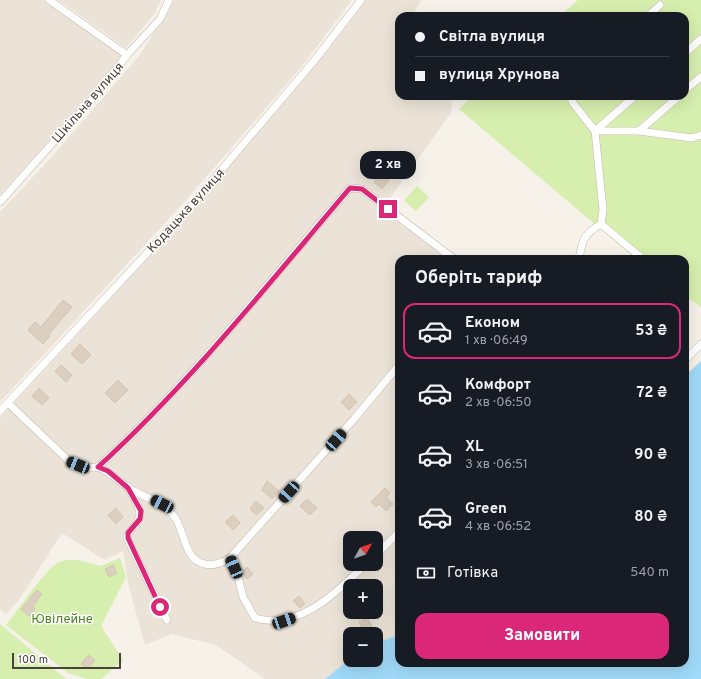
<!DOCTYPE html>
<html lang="uk">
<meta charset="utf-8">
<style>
:root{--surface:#171b24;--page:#20242c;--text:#f1f3f6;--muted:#9ea1a6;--line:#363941;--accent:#db2777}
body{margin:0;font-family:Overpass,sans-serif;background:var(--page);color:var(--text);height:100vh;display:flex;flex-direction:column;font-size:15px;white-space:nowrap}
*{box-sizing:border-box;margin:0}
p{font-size:13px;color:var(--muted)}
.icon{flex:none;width:22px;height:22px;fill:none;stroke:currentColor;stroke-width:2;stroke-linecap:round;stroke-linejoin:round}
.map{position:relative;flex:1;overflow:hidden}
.side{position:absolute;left:395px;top:255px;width:294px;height:412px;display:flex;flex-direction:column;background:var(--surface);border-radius:12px;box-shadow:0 4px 16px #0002}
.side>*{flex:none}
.hud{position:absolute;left:395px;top:12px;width:294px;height:88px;border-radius:12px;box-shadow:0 4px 16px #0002;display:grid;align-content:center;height:88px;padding:0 20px;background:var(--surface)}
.needle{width:26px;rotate:50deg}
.controls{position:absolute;left:343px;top:531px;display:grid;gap:8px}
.controls a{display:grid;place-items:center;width:40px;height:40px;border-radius:8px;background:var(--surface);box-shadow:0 4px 16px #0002;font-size:20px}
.scale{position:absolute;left:12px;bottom:10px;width:109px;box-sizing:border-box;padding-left:4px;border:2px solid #4b4136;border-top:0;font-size:11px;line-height:14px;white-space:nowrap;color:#4b4136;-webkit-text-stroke:3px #fff;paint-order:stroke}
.end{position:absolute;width:18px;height:18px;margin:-9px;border:5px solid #db2777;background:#fff;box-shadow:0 0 0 2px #fff}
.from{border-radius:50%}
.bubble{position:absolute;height:28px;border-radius:12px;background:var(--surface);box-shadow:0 4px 16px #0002;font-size:13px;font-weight:700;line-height:28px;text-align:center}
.car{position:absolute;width:12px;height:24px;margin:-12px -6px;border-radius:5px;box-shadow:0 0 3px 1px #0007;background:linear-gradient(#222 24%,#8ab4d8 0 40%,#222 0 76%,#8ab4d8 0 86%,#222 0)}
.hud b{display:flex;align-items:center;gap:14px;height:38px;font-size:15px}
.hud b+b{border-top:1px solid var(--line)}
.hud i{width:10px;height:10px;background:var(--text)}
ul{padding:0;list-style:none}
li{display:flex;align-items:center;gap:12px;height:56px;margin:0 8px 6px;padding:0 12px;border:2px solid transparent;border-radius:12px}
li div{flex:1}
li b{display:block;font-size:15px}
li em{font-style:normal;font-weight:700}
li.current{border-color:var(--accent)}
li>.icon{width:36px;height:36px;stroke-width:1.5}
h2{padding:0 20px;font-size:18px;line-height:48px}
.pay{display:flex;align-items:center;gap:10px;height:44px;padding:0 20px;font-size:15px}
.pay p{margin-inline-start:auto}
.cta{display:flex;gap:8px;margin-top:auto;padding:8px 20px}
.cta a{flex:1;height:46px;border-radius:12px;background:var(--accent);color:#fff;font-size:16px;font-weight:700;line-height:46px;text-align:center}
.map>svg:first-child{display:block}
.residential{fill:#ebe3d7;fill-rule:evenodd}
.green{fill:#d6eeae}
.water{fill:#a0daf8}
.building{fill:#dccfc0;stroke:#d5c4b0}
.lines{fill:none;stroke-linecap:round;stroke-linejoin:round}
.street-casing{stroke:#c6bbad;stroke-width:8}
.street{stroke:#fff;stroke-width:7}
.route{stroke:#db2777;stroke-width:5}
.labels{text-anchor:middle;stroke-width:3;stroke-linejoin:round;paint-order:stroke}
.street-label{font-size:13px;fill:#4b4136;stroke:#fff}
.park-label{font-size:13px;fill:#4e8422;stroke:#fff}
</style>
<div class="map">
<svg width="701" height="679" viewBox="0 0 701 679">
<rect width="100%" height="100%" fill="#f6f1e9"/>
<g class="residential">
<path d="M0,0h44l78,55 -23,31 -99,109z"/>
<path d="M58,0h103l-6,13 -29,35z"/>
<path d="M174,0h178l-48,64 -117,135 -187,203v-190l51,-54 89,-103z"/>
<path d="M366,0h56l-11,16h-12v80h53l-1,17 -64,89 73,57h-61v376l-23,8v-9h-26v25l-25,20h-60l-49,-34 -45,-11 -26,11 -16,-58 -6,-36 -18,9 -43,-27 -43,67 -13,14 -6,-5v-191l204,-221 120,-142zM350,538h26v26h-26zM350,586h26v26h-26z"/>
</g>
<g class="green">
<path d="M578,0h123v307l-16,-11v-37h-49l-177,-150 14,-13h212v-80h-125z"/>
<path d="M417,186l12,11 -13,14 -12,-10z"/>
<path d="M120,558l6,19 -25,49 22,34 -22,19h-14l-19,-6 -62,-48c9,-11 42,-59 53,-63 14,-6 29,1 42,4z"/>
<path d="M0,624l66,55h-66z"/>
</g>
<path class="water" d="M701,361v318h-376l25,-20 26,1v-17l23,-8v28h286v-287z"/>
<g class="building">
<path d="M381,159l15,11 -14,19 -8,-7 4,-5 -7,-4z"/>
<path d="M63,300l9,7 -23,27 1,2 -7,8 -15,-14 7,-8 6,5z"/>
<path d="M80,344l11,11 -9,9 -11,-10z"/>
<path d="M61,365l11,10 -6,7 -11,-11z"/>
<path d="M118,380l10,10 -13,13 -10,-10z"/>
<path d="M39,388l10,10 -7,7 -10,-9z"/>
<path d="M349,394l8,8 -8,8 -8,-8z"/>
<path d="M267,481l12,10 -7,8 -10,-9z"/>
<path d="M385,488l5,5 -4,4 7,7 -7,7 -7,-7 -3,3 -5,-5z"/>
<path d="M307,499l10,9 -7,7 -10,-9z"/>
<path d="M256,501l8,7 -7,7 -7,-6z"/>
<path d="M116,508l7,9 -7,7 -8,-9z"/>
<path d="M233,515l7,8 -7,7 -8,-8z"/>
<path d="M113,565l4,8 -8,4 -4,-8z"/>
<path d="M247,567l6,7 -6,5 -5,-7z"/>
<path d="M37,590l5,4 -9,12 2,3 -6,7 -8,-7z"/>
<path d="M299,596l6,8 -5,4 -7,-7z"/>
<path d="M367,618l5,8 -8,5 -5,-9z"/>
<path d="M88,655l7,5 -7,9 -7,-5z"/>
</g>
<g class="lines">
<defs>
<g id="street">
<path d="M49,0l78,55"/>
<path d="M648,16l12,-11"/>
<path d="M685,53l16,-14"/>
<path d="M685,90l16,-13"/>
<path d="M570,96l3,7 22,28 8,79 -2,14c-17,10 -19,16 -22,35"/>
<path d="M595,131h44l53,7 9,-3"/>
<path d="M595,131l40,-35"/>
<path d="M639,131l40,-35"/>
<path d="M0,202l101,-113 26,-34 33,-36 9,-19"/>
<path d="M601,224l42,35"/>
<path d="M685,360l16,-16"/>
<path d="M8,403l62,59 16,6 12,-1"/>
<path d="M0,411l189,-203 125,-147 47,-61"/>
<path d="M98,467c93,-85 170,-185 252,-279l12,1 92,70"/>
<path d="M98,467c12,5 20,14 31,21 16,10 36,14 47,31 8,13 9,38 25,44 10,4 21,0 29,-5l124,-139 45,-54"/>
<path d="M128,487c6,13 18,25 8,37 -4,5 -8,8 -9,14l40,82"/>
<path d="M376,555l23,-23"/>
<path d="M230,558l8,19 5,20 12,21c45,13 81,-26 111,-54"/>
</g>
</defs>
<use href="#street" class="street-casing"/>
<use href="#street" class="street"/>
</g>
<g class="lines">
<path class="route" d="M160,607l-32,-69v-5l12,-14 1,-8 -13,-23 -20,-17 -10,-4c93,-85 171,-184 252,-279l12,1 26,20"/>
</g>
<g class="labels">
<g class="street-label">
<text transform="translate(87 102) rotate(-49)" y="5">Шкільна вулиця</text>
<text transform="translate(185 210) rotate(-48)" y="5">Кодацька вулиця</text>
</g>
<g class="park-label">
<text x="62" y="623">Ювілейне</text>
</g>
</g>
</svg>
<div class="controls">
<a><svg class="needle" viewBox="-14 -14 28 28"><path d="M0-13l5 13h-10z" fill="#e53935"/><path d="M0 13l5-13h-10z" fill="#9ea1a6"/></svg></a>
<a>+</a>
<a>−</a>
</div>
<div class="scale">100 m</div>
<i class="end from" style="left:160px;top:607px"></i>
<i class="end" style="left:388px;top:209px"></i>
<div class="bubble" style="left:360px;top:151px;width:56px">2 хв</div>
<i class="car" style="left:336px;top:440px;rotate:41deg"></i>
<i class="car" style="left:78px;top:465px;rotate:292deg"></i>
<i class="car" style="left:289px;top:492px;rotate:222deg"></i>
<i class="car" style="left:162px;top:504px;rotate:296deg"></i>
<i class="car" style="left:234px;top:567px;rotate:336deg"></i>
<i class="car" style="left:284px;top:621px;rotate:71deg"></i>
<div class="hud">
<b><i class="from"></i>Світла вулиця</b>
<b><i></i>вулиця Хрунова</b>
</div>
<section class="side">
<h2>Оберіть тариф</h2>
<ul>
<li class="current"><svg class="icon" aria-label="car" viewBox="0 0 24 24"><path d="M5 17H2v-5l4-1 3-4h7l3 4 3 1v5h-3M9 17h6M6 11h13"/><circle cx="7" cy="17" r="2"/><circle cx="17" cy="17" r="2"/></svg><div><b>Економ</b><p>1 хв · 06:49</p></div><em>53 ₴</em></li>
<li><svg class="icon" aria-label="car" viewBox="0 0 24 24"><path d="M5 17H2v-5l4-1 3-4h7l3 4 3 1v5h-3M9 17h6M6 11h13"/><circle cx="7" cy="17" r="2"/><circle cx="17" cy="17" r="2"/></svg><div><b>Комфорт</b><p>2 хв · 06:50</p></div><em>72 ₴</em></li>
<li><svg class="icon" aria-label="car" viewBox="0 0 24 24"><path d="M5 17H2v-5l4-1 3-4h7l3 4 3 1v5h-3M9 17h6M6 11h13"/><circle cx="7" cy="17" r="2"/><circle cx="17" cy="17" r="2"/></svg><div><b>XL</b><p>3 хв · 06:51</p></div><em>90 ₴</em></li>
<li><svg class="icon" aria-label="car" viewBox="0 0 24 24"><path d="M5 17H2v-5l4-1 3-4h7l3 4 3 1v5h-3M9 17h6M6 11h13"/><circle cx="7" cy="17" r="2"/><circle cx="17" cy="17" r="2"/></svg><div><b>Green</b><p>4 хв · 06:52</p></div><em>80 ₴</em></li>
</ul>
<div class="pay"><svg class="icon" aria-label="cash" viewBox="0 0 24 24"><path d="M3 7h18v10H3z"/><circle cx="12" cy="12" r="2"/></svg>Готівка<p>540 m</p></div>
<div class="cta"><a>Замовити</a></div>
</section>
</div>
